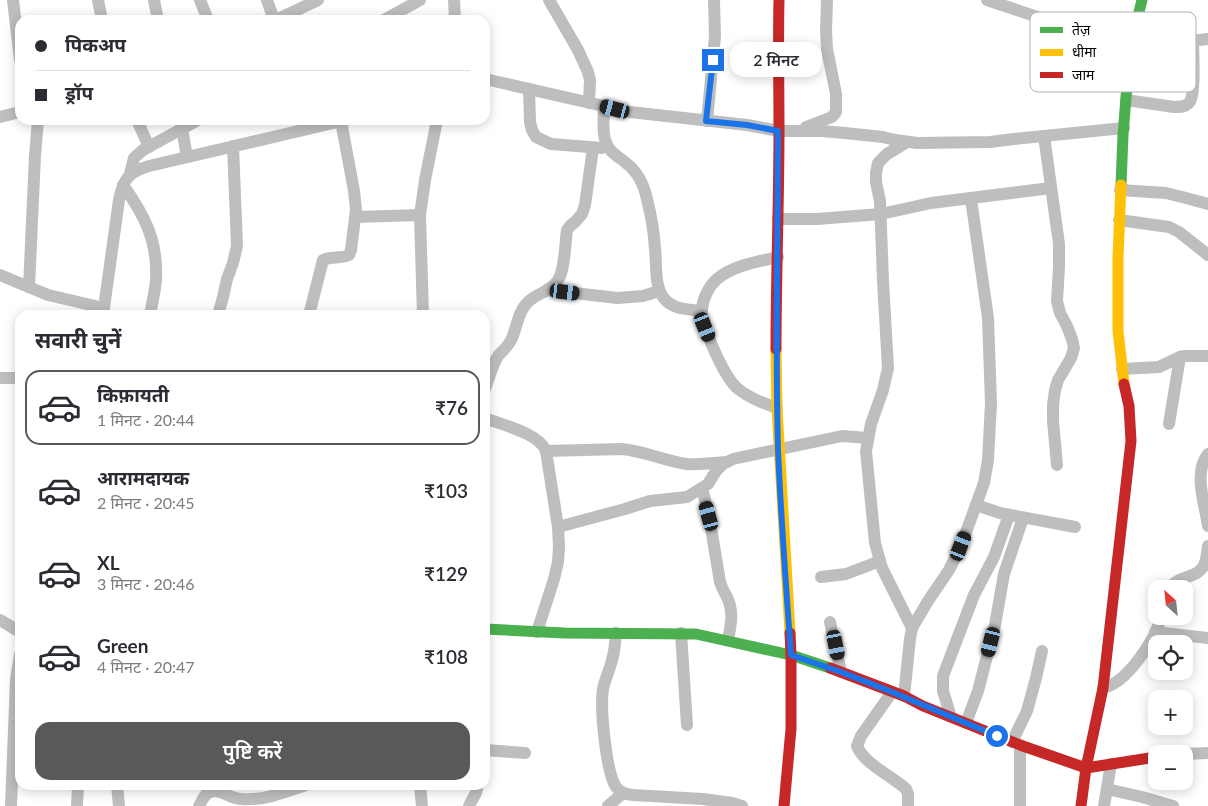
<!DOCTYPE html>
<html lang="hi">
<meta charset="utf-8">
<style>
:root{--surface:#fff;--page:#f7f7f7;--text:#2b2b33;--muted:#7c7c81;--line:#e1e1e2;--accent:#595959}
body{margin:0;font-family:Lato,"Noto Sans Devanagari",sans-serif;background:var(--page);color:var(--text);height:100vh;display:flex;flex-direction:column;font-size:19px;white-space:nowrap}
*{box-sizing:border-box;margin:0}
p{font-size:16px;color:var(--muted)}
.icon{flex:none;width:28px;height:28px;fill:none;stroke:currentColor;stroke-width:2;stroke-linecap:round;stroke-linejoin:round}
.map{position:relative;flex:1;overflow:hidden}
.panel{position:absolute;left:15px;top:310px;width:475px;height:480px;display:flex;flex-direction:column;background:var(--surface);border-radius:15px;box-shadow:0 2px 12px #0003}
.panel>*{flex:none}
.hud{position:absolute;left:15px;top:15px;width:475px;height:110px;border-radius:15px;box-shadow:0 2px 12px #0003;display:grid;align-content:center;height:110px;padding:0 20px;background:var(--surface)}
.needle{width:32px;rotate:333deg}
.buttons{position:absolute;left:1148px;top:580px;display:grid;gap:10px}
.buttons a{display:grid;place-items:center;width:45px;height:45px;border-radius:10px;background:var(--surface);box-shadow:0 2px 12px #0003;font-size:25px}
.end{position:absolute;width:22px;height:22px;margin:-11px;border:6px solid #1a73e8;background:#fff;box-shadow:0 0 0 2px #fff}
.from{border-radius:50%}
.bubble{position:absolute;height:35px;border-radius:15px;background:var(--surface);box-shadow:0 2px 12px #0003;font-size:16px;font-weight:600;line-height:35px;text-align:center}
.car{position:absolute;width:15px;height:30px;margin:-15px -8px;border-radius:6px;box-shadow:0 0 4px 1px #0007;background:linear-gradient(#222 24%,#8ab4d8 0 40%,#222 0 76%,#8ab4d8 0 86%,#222 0)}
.hud b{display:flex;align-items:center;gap:18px;height:48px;font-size:19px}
.hud b+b{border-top:1px solid var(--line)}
.hud i{width:12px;height:12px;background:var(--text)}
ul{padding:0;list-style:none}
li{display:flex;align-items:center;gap:15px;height:75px;margin:0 10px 8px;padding:0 10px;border:2px solid transparent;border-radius:15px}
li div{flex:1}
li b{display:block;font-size:19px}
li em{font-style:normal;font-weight:600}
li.on{border-color:var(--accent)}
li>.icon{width:45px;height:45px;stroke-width:1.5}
h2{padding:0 20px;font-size:22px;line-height:60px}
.button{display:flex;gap:10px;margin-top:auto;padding:10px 20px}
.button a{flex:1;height:58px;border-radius:15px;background:var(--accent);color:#fff;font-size:20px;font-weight:600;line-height:58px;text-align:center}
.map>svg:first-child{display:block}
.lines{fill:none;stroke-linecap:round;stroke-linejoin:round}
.street{stroke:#bebebe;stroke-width:12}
.fast{stroke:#4caf50;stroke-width:11}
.slow{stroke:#ffc107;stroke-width:11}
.jam{stroke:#c62828;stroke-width:11}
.route{stroke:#1a73e8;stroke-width:6}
.key{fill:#fff;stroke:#b2b2b2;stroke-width:1}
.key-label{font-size:14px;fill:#000}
</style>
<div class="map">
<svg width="1208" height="806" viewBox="0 0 1208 806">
<rect width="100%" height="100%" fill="#fff"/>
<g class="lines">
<g class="street">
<path d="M13,0l7,60"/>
<path d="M98,0l4,20"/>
<path d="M154,0l4,20"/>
<path d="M200,0l8,20"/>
<path d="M267,0l7,20"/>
<path d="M454,0l1,20"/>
<path d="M549,0l29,50 10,22 2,8 -1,23"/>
<path d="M987,0l143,48 78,-9"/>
<path d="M276,20l42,-20"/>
<path d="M384,20l36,-20"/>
<path d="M485,79l145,33 117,13 32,6h42l24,2 38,4 12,3 22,3 73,-1 24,-3 110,-11"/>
<path d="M529,89l1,33 2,8 4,7 15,7 51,4"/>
<path d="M1126,100l48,7c6,0 11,0 15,-4 7,-8 4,-50 4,-62"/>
<path d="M604,106c0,13 -3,31 5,42 4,7 12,10 17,15 12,9 18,22 21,36 4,16 7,33 8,50 2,15 -1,35 8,48 9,13 25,12 39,14"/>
<path d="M0,117l20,-5"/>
<path d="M137,120l12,27"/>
<path d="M707,121l8,-85 -1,-36"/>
<path d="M181,123l6,34"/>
<path d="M806,127l26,-10 4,-5v-18l-9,-45 -1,-19 1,-30"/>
<path d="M1044,136l15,108v23l-2,34 3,12 7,13 5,13 2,9 -3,10 -13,22 -3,10 -2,15v16l4,44"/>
<path d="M907,142l-20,12 -9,9 -2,10v9l4,19 3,80 5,87 -5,22 -12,34 -5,27 9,92 7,25 30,60"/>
<path d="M130,174l4,-16 9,-8 55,-30"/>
<path d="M123,185c22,31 35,56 33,95 -1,12 -4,23 -6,35"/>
<path d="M1120,190l46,3 20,5 22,6"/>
<path d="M355,217l65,-2"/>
<path d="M778,219h39l64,-5 50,-11 120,-15"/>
<path d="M1119,220l50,7 10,5 29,23"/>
<path d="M0,275l48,20 56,13"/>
<path d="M29,287l6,-131 3,-36"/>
<path d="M547,290l71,8 25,-2 16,-5"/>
<path d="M103,315l16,-115c4,-20 9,-28 30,-34l197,-46"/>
<path d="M218,315l5,-18 4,-18 6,-16 4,-17 -4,-100"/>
<path d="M309,315l14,-55c8,-4 18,-1 26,-5l2,-5 5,-40 -2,-19 -13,-70"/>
<path d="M423,315l-3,-100 5,-35 12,-60"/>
<path d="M1122,369l37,-2 21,-10 5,-1h23"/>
<path d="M0,378h20"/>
<path d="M485,389c4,-11 7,-23 13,-33 5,-6 11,-10 14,-18 5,-11 6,-26 15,-35 9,-10 24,-11 31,-23 7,-10 7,-37 9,-50l3,-4 5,-4 7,-8 3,-9 8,-57"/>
<path d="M777,408c-14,-5 -28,-10 -40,-20 -13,-12 -36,-62 -35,-79 1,-11 7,-23 15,-30 17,-14 40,-17 61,-22"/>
<path d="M485,418c17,7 54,15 61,33l12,76 1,20 -1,15 -4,17 -17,53"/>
<path d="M1169,424l11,-67"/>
<path d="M546,451l76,-2c22,2 43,12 65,15 13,1 27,-1 40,-2"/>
<path d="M1208,454c-15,18 -3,51 0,72"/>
<path d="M702,488l7,28 11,66c2,7 4,9 7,15 7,15 4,28 1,43"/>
<path d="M976,505l24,8 75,14"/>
<path d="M558,527l67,-18 25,-8 37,-4 21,-13 8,-13 7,-7 10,-5 109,-23 26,2"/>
<path d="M821,577l25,-3 34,-13"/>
<path d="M1169,589c10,-15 29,-10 35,-24 3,-6 3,-13 4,-19"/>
<path d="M0,620l20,12"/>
<path d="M830,622l11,50"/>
<path d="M1155,632l53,6"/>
<path d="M616,633c-1,9 -1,18 -4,27 -2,9 -7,19 -9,29 -3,19 3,83 13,98 5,6 10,7 17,8l70,4 29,4 10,3"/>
<path d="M681,633l6,92"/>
<path d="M1103,688c24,-5 53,-49 58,-72"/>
<path d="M892,692l-31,44 -4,10c7,18 35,30 49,43l2,5v12"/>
<path d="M904,696l6,-57 2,-11 16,-27 21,-31 12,-24 23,-63 4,-23 3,-57 -3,-85 -17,-119"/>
<path d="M951,717l-8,-26v-15l31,-81 20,-38 15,-42"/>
<path d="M966,723l12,-32 17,-66 9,-51 19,-56"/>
<path d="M1012,742l15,-31 9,-33 6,-27"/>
<path d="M1020,745v61"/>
<path d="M485,750l40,3"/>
<path d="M1184,754l24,-1"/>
<path d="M117,785l2,21"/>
<path d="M420,785l2,21"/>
<path d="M1107,789l35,8 31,9"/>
<path d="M11,806l5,-127 4,-25"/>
<path d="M77,806l1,-21"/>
<path d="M199,806c3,-4 4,-10 9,-13 12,-6 22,6 33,6 23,2 44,-7 65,-14"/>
<path d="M469,806c3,-8 9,-12 8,-21"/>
<path d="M608,806l15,-13"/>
<path d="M1104,806l7,-42"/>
</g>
<g class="fast">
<path d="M1121,185l2,-50 7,-87 12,-48"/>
<path d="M485,629l79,4 132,1 95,21 39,13"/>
</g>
<g class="slow">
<path d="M1121,185l-3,73v73l6,53"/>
<path d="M776,349l1,59 13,225"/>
</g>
<g class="jam">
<path d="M776,349c0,-73 3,-146 3,-219 0,-43 -1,-87 0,-130"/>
<path d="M830,668l74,28 19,10 97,39 66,23 70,-11"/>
<path d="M784,806l7,-77v-74l-1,-22"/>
<path d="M1081,806l5,-38 17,-80 28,-247 -2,-35 -5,-22"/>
</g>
</g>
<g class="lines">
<path class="route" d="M713,60l-7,61 41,4 31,6c0,106 -3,213 0,319 3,68 8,137 13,205l50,17 51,20 105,44"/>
</g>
<rect x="1030" y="12" width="166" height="80" rx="8" class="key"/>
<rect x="1040" y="27" width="23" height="6" fill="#4caf50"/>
<rect x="1040" y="49" width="23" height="7" fill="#ffc107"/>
<rect x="1040" y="72" width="23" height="6" fill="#c62828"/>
<g class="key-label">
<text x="1072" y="35">तेज़</text>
<text x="1072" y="57">धीमा</text>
<text x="1072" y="80">जाम</text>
</g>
</svg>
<div class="buttons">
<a><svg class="needle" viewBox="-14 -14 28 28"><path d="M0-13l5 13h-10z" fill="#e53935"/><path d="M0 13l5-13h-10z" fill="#7c7c81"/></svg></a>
<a><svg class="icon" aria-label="locate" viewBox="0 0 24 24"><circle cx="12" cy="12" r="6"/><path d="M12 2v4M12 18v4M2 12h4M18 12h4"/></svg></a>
<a>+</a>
<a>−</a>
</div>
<i class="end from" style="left:997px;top:736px"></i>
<i class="end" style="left:713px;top:60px"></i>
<div class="bubble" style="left:730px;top:42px;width:92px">2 मिनट</div>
<i class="car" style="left:615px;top:109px;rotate:285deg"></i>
<i class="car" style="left:565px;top:292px;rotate:97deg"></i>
<i class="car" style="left:705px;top:327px;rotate:158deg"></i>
<i class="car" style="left:709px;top:516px;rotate:345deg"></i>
<i class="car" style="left:961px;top:546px;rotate:21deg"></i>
<i class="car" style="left:991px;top:642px;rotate:194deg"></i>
<i class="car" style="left:836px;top:645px;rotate:169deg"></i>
<div class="hud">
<b><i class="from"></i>पिकअप</b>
<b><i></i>ड्रॉप</b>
</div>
<section class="panel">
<h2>सवारी चुनें</h2>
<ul>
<li class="on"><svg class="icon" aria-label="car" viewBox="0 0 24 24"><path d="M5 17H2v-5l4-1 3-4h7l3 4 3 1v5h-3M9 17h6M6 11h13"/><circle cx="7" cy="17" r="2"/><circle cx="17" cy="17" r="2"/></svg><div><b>किफ़ायती</b><p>1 मिनट · 20:44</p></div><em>₹76</em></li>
<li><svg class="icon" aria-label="car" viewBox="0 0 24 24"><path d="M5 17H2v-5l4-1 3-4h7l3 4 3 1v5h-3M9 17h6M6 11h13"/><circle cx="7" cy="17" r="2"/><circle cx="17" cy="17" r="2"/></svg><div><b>आरामदायक</b><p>2 मिनट · 20:45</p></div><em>₹103</em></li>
<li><svg class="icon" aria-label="car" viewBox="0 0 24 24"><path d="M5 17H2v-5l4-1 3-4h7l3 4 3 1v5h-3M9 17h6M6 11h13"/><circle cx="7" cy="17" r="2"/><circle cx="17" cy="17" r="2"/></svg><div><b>XL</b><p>3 मिनट · 20:46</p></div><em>₹129</em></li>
<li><svg class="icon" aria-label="car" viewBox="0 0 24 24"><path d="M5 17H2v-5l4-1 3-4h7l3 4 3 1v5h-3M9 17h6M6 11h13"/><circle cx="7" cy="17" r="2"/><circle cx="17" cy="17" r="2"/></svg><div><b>Green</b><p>4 मिनट · 20:47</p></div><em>₹108</em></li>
</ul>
<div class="button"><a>पुष्टि करें</a></div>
</section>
</div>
